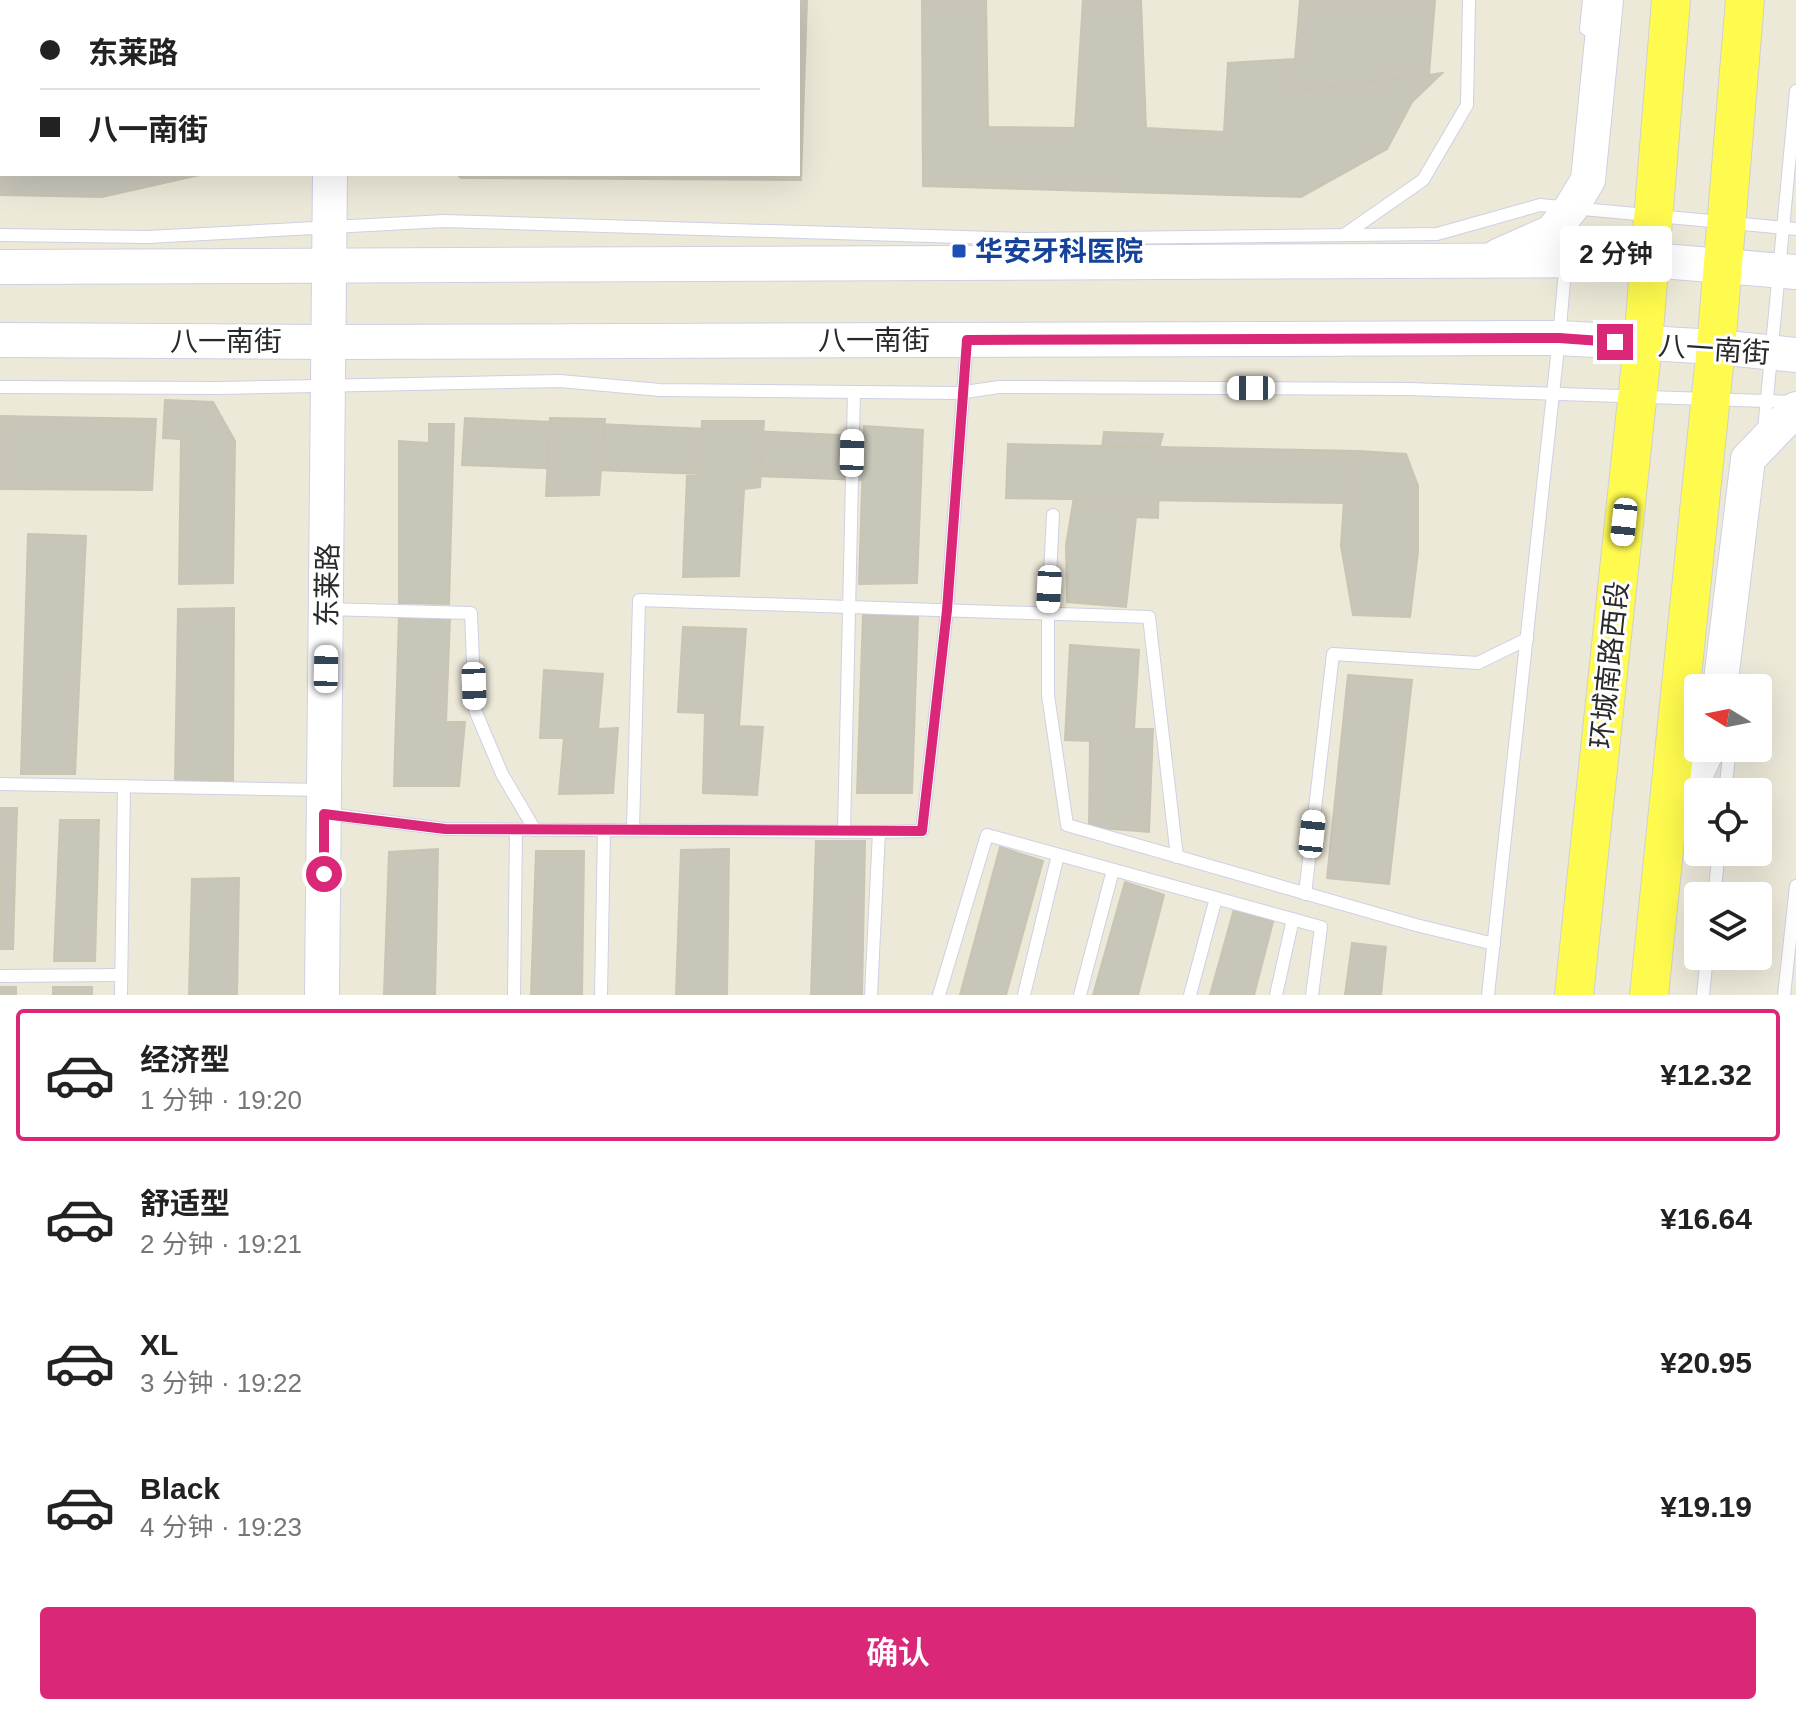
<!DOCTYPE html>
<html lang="zh">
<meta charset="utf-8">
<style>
:root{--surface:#fff;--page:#f6f6f6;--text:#222;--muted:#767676;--line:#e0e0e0;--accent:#db2777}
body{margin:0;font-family:Helvetica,"Noto Sans SC",sans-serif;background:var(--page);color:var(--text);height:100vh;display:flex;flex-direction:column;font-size:30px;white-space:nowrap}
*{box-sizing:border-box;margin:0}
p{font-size:26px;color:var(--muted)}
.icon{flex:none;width:44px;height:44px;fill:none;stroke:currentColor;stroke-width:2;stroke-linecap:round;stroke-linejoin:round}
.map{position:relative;height:995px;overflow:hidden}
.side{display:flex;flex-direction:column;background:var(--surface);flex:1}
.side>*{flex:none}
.top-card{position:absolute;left:0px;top:0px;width:800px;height:176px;box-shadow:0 8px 32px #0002;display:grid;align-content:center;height:176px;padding:0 40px;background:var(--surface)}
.needle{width:52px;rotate:280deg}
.buttons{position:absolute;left:1684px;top:674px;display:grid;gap:16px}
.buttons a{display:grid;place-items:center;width:88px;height:88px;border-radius:8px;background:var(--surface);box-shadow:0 8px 32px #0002;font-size:40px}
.end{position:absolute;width:36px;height:36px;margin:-18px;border:10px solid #db2777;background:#fff;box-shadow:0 0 0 4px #fff}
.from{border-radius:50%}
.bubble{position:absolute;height:56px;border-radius:8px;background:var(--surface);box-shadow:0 8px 32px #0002;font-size:26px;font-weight:600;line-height:56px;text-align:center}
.car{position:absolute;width:24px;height:48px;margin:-24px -12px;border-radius:10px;box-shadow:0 0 6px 2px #0007;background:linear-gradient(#fff 24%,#345 0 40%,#fff 0 76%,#345 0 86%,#fff 0)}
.top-card b{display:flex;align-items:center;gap:28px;height:76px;font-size:30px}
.top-card b+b{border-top:2px solid var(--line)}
.top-card i{width:20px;height:20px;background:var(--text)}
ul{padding:14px 0 0;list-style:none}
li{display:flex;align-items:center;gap:24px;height:132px;margin:0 16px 12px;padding:0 24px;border:4px solid transparent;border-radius:8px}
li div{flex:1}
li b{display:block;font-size:30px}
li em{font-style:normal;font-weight:600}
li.on{border-color:var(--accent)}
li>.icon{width:72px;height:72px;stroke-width:1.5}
.action{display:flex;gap:16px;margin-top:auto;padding:16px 40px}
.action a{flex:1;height:92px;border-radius:8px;background:var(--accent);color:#fff;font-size:32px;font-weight:600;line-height:92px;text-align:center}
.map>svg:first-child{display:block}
.building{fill:#c8c5b9;stroke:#c8c5b3;stroke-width:2}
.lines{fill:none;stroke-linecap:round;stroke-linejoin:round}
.lane-casing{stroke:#cfcfe4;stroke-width:14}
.street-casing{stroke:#cfcfe4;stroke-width:26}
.secondary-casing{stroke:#cfcfe4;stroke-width:36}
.primary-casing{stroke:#d0d0d0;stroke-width:40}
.lane{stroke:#fff;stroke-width:12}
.street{stroke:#fff;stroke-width:24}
.secondary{stroke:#fff;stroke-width:34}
.primary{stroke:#fefa4e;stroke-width:38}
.route{stroke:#db2777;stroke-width:10}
.transit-dot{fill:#1a4fb4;stroke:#fff;stroke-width:3}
.labels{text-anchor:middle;stroke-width:6;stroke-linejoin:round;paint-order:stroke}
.transit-label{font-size:28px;font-weight:bold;fill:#164399;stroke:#fff;text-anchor:start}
.street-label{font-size:28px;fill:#292929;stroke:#fff}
</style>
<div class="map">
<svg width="1796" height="995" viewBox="0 0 1796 995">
<rect width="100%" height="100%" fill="#ede9d9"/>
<g class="building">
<rect x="454" y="0" width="71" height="2"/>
<path d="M730,0h77l-6,180 -340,-2 -4,-4h341v-172h-69z"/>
<path d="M922,0h64l2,127 87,1 8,-128h58l5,128 78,4 4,-69 67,-4v32l147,-18 -30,29 -25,47 -86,48 -378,-11z"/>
<path d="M1300,0h135l-6,74 -134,17v-32z"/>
<path d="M0,20h2v154h202l-102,23 -102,-2z"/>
<path d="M165,400l48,2 22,39 -2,142 -54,1 2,-145 -18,-1z"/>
<path d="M0,416l156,3 -4,71 -152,-1z"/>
<path d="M465,418l398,18 -1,44 -400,-15z"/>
<path d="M550,418l55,1 -6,76 -53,1z"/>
<path d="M702,421h62l-4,66 -16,2 -5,87 -56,1 4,-101h14z"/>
<path d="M429,424h25l-5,180 -50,-1v-162l30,2z"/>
<path d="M864,426l59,4 -6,153 -58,1z"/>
<path d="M1104,432l59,2 -3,11 -2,73 -22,-1 -10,90 -59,-5 -1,-57 10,-60 22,-4z"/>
<path d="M1008,444l350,7 -13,34 -1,18 -338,-5z"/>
<path d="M1358,451l48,3 12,32v66l-8,65 -57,-2 -12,-69 4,-61z"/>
<path d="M28,534l58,2 -11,238h-54z"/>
<path d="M234,608l-1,173h-58l3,-172z"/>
<path d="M863,614l55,1 -6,178h-55z"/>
<path d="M399,615l51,3 -4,104h19l-6,64h-65z"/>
<path d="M683,627l63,2 -7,97 24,1 -6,68 -54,-2 2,-80 -27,-1z"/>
<path d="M1070,645l69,5 -5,79h19l-4,103 -60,-5 1,-86 -25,-1z"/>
<path d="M544,670l59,4 -5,55 20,-1 -5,65 -54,1 5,-56h-24z"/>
<path d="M1348,675l64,5 -23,204 -62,-6z"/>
<path d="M0,808h17l-4,141h-13z"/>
<path d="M60,820h39l-4,141h-41z"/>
<path d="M816,841h49l-3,154h-51z"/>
<path d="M1000,847l43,14 -37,134h-46z"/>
<path d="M438,849l-3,146h-51l5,-143z"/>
<path d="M729,849l-2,146h-51l5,-145z"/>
<path d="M536,851h48l-2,144h-51z"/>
<path d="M239,878l-2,117h-48l3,-116z"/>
<path d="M1125,882l39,13 -26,100h-45z"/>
<path d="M1234,909l39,13 -19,73h-44z"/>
<path d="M1352,943l34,4 -5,48h-36z"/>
<rect x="0" y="987" width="16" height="8"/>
<rect x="53" y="987" width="39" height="8"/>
</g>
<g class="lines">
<defs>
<g id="lane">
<path d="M1586,29l3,-29"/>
<path d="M0,235l148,2 296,-16 583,18 410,-5 103,-29 256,24"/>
<path d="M1344,235l79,-55 44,-75 2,-105"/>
<path d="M0,387l218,1 342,-7 100,9 298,3 41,-6 410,2 387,13"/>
<path d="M1764,430l32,-339"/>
<path d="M1053,515l-5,99v81l19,130 349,100 78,19"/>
<path d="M326,609l145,4 4,97 27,64 33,56"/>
<path d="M0,784l321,6"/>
<path d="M1725,792l5,-44"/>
<path d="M328,814l117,15 434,3 -8,163"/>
<path d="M633,830l6,-230 510,17 28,240"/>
<path d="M844,831l10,-439"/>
<path d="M879,832l43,-1 25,-221 20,-270"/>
<path d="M1305,894l28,-240 145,9 49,-24"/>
<path d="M1714,896l5,-44"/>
<path d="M0,976l121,-1"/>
<path d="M121,995l3,-209"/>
<path d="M514,995l2,-165"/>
<path d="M601,995l3,-165"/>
<path d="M939,995l48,-160 334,92 -9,68"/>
<path d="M1024,995l34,-140"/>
<path d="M1080,995l33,-125"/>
<path d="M1190,995l26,-97"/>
<path d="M1276,995l17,-76"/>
<path d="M1488,995l71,-657 10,-112"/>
<path d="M1703,995l4,-39"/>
<path d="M1784,995l12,-109"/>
</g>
<path id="street" d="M110,0l220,1"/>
<g id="secondary">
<path d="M330,2v-2"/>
<path d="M1498,256l54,-24 19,-24 17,-28 18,-180"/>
<path d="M0,267l1650,-7 146,12"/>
<path d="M0,340l329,2 1230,-4 157,9 80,8"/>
<path d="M1720,688l28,-229 48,-50"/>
<path d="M1670,832l38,-84"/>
<path d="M322,995l8,-821"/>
</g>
<g id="primary">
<path d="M1574,995l69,-652 28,-343"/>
<path d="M1649,995l67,-648 29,-347"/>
</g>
</defs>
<use href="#lane" class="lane-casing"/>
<use href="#street" class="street-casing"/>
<use href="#secondary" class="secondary-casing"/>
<use href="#primary" class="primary-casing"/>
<use href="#lane" class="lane"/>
<use href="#street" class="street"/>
<use href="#secondary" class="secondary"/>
<use href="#primary" class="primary"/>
</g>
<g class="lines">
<path class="route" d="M324,874v-60l121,15 477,2 25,-221 20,-270 592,-2 56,4"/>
</g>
<rect class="transit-dot" x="951" y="243" width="16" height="16" rx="4"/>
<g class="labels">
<g class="transit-label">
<text x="975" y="261">华安牙科医院</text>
</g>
<g class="street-label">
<text x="874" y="350">八一南街</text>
<text x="226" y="351">八一南街</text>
<text transform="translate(1714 349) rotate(4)" y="10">八一南街</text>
<text transform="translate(327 585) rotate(-89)" y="10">东莱路</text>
<text transform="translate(1609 665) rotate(-84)" y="10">环城南路西段</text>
</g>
</g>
</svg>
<div class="buttons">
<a><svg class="needle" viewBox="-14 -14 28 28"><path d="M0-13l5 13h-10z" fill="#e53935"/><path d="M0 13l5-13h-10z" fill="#767676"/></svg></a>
<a><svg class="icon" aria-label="locate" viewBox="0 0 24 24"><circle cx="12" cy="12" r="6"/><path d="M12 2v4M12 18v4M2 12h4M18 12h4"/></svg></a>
<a><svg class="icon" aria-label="layers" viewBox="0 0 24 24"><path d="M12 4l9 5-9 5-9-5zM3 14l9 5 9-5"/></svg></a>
</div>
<i class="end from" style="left:324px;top:874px"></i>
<i class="end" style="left:1615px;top:342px"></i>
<div class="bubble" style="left:1560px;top:226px;width:112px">2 分钟</div>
<i class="car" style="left:1251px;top:388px;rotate:270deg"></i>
<i class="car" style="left:852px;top:453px;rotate:1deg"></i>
<i class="car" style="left:1624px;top:522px;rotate:186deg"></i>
<i class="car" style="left:1049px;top:589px;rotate:183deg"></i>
<i class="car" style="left:326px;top:669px;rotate:1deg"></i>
<i class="car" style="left:474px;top:686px;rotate:178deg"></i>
<i class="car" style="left:1312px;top:834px;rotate:6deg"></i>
<div class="top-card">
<b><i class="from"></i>东莱路</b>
<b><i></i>八一南街</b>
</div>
</div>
<section class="side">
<ul>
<li class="on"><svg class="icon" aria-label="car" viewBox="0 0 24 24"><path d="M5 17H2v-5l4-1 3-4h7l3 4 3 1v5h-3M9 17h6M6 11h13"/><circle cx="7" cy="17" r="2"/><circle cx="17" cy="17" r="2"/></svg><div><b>经济型</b><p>1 分钟 · 19:20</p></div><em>¥12.32</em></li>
<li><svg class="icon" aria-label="car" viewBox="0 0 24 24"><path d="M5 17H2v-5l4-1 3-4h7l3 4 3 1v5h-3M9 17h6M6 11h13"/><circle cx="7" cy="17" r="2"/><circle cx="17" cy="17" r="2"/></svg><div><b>舒适型</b><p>2 分钟 · 19:21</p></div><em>¥16.64</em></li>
<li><svg class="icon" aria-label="car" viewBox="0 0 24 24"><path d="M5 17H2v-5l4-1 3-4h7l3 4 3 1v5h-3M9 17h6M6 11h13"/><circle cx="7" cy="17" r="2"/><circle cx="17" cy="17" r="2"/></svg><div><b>XL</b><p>3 分钟 · 19:22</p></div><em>¥20.95</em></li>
<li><svg class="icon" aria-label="car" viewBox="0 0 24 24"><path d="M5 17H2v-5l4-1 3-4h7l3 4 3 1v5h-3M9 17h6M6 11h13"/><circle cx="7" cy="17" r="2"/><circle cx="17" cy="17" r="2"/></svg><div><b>Black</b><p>4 分钟 · 19:23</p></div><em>¥19.19</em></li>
</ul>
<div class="action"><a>确认</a></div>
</section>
